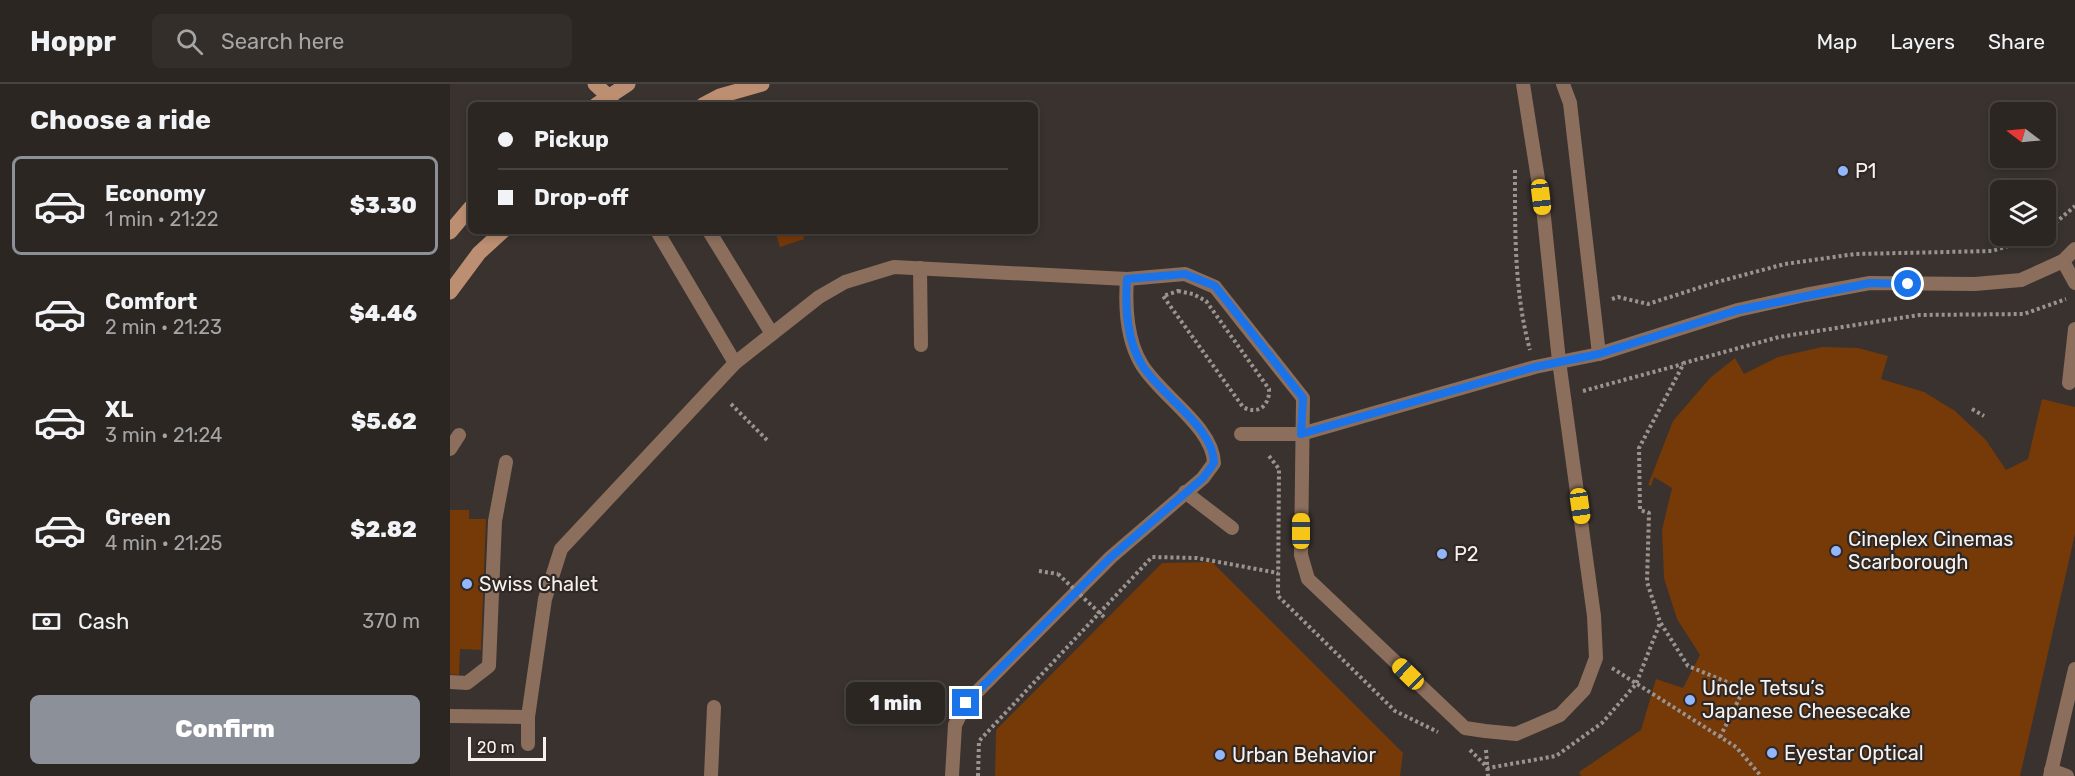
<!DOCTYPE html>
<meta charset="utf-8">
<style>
:root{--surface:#2b2622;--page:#332e2a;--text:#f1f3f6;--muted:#a6a5a5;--line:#474340;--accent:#8c9099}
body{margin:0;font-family:Rubik,sans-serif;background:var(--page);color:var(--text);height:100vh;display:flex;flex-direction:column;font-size:22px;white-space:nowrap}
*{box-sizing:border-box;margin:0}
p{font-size:20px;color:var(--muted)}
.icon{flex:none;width:33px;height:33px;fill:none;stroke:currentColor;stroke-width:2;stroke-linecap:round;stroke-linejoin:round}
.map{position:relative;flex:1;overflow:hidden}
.panel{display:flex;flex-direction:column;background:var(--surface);width:450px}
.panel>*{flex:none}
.banner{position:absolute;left:18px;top:18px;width:570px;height:132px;border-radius:9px;box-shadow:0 3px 9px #0003,0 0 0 2px var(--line);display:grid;align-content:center;height:132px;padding:0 30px;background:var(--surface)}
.needle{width:39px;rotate:286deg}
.controls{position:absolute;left:1540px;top:18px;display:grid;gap:12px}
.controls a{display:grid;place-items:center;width:66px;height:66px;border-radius:9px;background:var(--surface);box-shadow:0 3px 9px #0003,0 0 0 2px var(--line);font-size:30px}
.scale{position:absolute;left:18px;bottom:15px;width:78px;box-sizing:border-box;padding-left:6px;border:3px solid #f6f2ef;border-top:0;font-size:16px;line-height:21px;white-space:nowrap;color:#f6f2ef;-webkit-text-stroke:4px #2f2824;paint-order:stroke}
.end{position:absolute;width:27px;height:27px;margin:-14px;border:8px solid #1a73e8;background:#fff;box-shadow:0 0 0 3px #fff}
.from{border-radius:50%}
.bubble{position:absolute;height:42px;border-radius:9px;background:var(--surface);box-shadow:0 3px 9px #0003,0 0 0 2px var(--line);font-size:20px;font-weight:800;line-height:42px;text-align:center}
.car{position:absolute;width:18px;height:36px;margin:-18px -9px;border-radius:8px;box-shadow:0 0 4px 2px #0007;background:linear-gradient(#f5c518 24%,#345 0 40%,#f5c518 0 76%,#345 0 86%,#f5c518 0)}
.banner b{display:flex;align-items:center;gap:21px;height:57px;font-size:22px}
.banner b+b{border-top:2px solid var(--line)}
.banner i{width:15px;height:15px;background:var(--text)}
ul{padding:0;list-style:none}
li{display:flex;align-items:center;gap:18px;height:99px;margin:0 12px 9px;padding:0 18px;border:3px solid transparent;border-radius:9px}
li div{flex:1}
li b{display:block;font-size:22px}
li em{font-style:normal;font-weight:800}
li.active{border-color:var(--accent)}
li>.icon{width:54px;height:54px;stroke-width:1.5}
h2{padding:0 30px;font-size:27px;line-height:72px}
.pay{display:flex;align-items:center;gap:15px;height:66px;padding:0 30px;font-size:22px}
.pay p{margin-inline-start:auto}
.cta{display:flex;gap:12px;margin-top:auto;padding:12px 30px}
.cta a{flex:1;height:69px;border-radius:9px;background:var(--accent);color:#fff;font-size:24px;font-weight:800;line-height:69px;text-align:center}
header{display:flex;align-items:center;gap:36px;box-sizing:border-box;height:84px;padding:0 30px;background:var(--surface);border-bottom:2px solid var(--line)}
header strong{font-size:28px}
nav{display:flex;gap:33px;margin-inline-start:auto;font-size:21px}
.search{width:420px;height:54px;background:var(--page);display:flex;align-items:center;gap:15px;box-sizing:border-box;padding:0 21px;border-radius:9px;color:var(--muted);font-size:22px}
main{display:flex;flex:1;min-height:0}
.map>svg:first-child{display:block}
.building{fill:#763908}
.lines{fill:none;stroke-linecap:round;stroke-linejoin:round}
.path{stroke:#9a9491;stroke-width:4;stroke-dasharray:3 3;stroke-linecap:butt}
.lane{stroke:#8b6e5c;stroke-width:14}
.secondary{stroke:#bc8e72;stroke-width:15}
.path-bridge{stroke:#9a9491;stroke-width:4;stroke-dasharray:3 3;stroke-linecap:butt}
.route{stroke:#1a73e8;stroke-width:8}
.poi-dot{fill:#92b7fd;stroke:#2f2824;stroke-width:2}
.labels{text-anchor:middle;stroke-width:4.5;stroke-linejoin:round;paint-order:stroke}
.poi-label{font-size:20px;fill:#f6f2ef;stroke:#2f2824;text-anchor:start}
</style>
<header>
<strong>Hoppr</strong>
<div class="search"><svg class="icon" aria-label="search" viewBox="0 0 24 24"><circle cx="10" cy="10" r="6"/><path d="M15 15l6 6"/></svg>Search here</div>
<nav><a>Map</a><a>Layers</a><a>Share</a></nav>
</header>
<main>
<section class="panel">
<h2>Choose a ride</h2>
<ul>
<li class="active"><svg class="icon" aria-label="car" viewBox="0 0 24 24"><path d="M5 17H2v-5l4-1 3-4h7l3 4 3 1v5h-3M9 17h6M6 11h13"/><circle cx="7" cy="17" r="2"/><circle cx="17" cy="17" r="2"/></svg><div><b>Economy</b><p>1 min · 21:22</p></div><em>$3.30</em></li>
<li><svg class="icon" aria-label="car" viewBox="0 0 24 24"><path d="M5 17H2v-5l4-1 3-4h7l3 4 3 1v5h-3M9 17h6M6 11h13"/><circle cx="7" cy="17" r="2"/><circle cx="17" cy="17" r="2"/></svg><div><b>Comfort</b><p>2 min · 21:23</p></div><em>$4.46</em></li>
<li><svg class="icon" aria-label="car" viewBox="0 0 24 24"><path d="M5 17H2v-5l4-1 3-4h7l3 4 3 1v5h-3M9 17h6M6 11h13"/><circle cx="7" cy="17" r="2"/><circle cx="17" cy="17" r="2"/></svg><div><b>XL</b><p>3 min · 21:24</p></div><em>$5.62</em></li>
<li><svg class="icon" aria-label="car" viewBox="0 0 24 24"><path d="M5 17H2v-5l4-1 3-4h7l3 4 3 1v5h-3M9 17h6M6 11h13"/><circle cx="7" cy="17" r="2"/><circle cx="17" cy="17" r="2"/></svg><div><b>Green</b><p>4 min · 21:25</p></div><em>$2.82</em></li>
</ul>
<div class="pay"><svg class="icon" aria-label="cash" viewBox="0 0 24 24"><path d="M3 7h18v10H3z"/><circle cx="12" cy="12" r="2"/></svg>Cash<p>370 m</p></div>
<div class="cta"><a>Confirm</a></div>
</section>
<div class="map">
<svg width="1625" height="692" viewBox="0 0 1625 692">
<rect width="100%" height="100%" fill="#39322e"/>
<g class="building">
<path d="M325,147h27l2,8 -24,8z"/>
<path d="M1372,263l36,1 30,8 -7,23 43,13 31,19 31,29 20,30 22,-11 14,-60 33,8v127l-55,242h-439l-2,-4 62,-42 15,-51 27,9 17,-33 -23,-36 -13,-41 -2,-48 10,-42 -18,-11 -3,9 -3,-1 25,-64 37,-43 25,-20 9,16 34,-17z"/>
<path d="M0,426h19v9h17l-5,131 -21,-1 -1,26 -9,-1z"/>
<path d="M762,478l191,191 -3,23h-405l1,-46 166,-167z"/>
</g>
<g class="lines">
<g class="path">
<path d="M1065,86c0,60 -1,122 15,180"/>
<path d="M1596,147l29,-25"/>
<path d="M728,207l15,3 13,7 63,88c1,15 -10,27 -26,18l-80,-111z"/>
<path d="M1162,215l6,-2 30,7 69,-22 68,-18 70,-10 137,-3 49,-15"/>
<path d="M1133,307l100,-27"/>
<path d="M281,320l36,36"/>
<path d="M1522,325l12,7"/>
<path d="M819,372l10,13 -1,127 117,115 43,21"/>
<path d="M589,487l19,3"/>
<path d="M1162,584l124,79 25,29"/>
<path d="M1270,653l24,-48 -56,-23 -28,-44 -13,-40 2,-69 -9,-3 -1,-62 45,-85 95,-26 140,-22 105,-1 42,-15"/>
<path d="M1020,666l18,18 68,-12 46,-33 34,-39 24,-61"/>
<path d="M1036,666l2,26"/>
<path d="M528,692l1,-35 173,-184 45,1 81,15"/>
</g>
<g class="lane">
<path d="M1113,0l7,19 29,251"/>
<path d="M207,147l78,132"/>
<path d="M259,147l63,103"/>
<path d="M1613,177l12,22"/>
<path d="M470,184l1,77"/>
<path d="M1619,299l6,-54"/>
<path d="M791,350h60l234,-67 64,-13 139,-44 67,-15 65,-12 105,1 46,-4 42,-19 12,-12"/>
<path d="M0,365l9,-14"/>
<path d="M735,408l47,36"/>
<path d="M0,598l17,1 22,-17 6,-145 11,-59"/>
<path d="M0,632l78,1"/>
<path d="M78,660v-27l17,-118 16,-50 174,-186 84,-66 26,-15 49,-15 233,12 58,-5 30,13 88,111 -2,157 7,24 157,149 20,3 31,3 44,-19 24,-25 12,-32 -2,-42 -35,-255 -15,-144 -21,-133"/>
<path d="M1601,686l16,6"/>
<path d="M261,692l3,-69"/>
<path d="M502,692l3,-51 11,-22 145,-146 92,-79 11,-15c-1,-36 -53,-67 -72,-98 -15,-24 -17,-59 -15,-86"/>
<path d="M1600,692l25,-107"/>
</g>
<g class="secondary">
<path d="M145,0l12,11 6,10"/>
<path d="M146,21l32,-21"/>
<path d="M253,21l17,-9 42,-12"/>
<path d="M0,148l21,-25"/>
<path d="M0,208l29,-39 24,-22"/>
</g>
<path class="path-bridge" d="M608,490l48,45"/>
</g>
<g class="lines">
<path class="route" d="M516,619l145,-146 92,-79 11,-15c0,-36 -53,-67 -72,-98 -15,-24 -17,-59 -15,-86l58,-5 30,12 88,112 -2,36 234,-67 64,-13 139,-44 132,-27 38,1"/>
</g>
<g class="poi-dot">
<circle cx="1393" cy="87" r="6"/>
<circle cx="1386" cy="467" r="6"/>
<circle cx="992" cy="470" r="6"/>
<circle cx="17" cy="500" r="6"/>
<circle cx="1240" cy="616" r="6"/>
<circle cx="1322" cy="669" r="6"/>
<circle cx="770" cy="671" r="6"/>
</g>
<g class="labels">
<g class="poi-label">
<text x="1405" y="94">P1</text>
<text x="1398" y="462">Cineplex Cinemas<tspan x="1398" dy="23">Scarborough</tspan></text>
<text x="1004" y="477">P2</text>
<text x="29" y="507">Swiss Chalet</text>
<text x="1252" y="611">Uncle Tetsu’s<tspan x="1252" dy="23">Japanese Cheesecake</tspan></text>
<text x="1334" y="676">Eyestar Optical</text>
<text x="782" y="678">Urban Behavior</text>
</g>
</g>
</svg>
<div class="controls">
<a><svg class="needle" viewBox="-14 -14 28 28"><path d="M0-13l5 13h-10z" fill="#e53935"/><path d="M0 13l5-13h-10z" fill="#a6a5a5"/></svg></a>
<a><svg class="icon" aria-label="layers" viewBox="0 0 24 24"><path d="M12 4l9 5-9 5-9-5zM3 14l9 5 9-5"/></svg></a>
</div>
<div class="scale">20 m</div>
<i class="end from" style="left:1458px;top:200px"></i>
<i class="end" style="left:516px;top:619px"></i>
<div class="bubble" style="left:396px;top:598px;width:99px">1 min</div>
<i class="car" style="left:1091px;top:113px;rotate:173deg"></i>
<i class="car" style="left:1130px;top:422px;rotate:172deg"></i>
<i class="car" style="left:851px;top:447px;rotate:0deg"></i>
<i class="car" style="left:958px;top:590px;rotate:314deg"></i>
<div class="banner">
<b><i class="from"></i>Pickup</b>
<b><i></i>Drop-off</b>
</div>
</div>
</main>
